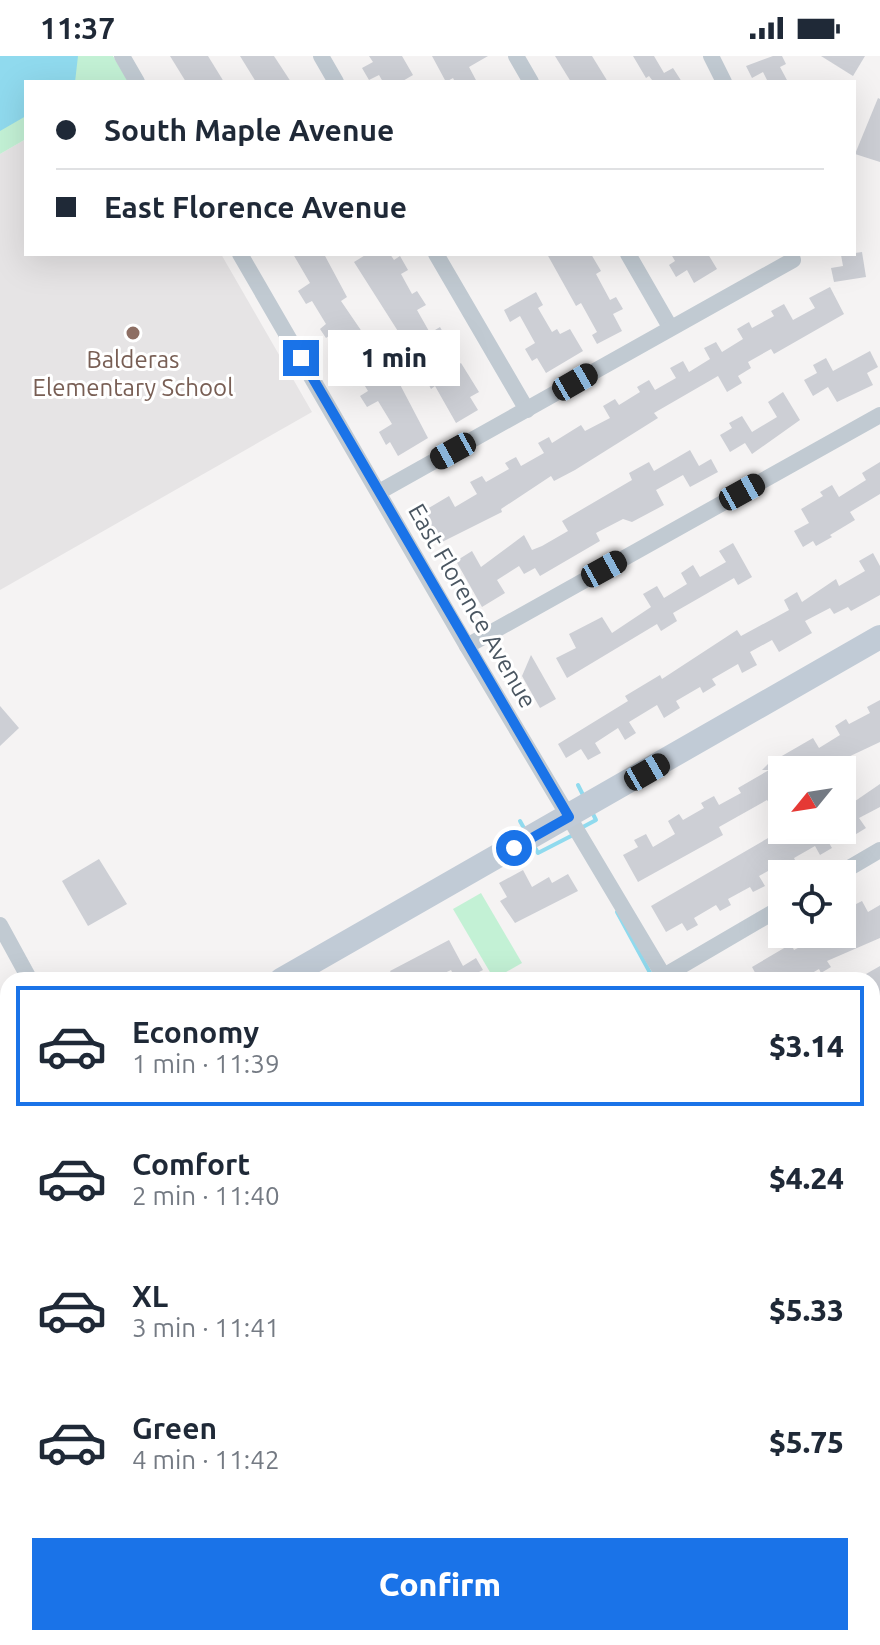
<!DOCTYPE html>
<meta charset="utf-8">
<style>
:root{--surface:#fff;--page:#f6f6f7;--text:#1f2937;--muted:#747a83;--line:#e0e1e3;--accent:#1a73e8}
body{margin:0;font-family:Ubuntu,sans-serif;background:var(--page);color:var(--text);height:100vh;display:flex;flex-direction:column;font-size:30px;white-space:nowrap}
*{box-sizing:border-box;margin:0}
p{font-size:26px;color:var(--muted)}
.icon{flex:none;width:44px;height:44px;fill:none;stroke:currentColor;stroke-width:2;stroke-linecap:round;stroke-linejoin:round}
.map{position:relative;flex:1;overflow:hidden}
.sheet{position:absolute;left:0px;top:916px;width:880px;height:674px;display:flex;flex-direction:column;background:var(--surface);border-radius:24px 24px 0 0;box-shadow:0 8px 32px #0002}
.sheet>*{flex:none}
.guide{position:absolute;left:24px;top:24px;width:832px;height:176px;border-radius:0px;box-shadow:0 8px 32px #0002;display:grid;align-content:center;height:176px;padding:0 32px;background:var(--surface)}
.needle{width:52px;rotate:240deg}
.tools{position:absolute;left:768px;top:700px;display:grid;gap:16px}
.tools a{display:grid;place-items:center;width:88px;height:88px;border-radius:0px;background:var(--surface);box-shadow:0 8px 32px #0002;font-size:40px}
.end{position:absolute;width:36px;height:36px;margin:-18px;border:10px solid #1a73e8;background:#fff;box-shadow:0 0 0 4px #fff}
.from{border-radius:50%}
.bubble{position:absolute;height:56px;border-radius:0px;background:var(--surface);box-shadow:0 8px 32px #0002;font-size:26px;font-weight:800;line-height:56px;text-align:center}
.car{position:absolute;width:24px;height:48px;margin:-24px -12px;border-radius:10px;box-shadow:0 0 6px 2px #0007;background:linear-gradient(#222 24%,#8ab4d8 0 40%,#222 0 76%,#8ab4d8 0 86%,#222 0)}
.guide b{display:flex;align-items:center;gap:28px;height:76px;font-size:30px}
.guide b+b{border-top:2px solid var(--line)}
.guide i{width:20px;height:20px;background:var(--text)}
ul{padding:14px 0 0;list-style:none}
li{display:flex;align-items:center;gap:24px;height:120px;margin:0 16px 12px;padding:0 16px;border:4px solid transparent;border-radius:0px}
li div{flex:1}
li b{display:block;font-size:30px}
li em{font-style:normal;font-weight:800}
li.on{border-color:var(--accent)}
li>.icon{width:72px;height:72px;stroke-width:1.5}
.action{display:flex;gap:16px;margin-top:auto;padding:16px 32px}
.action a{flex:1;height:92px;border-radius:0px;background:var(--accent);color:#fff;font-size:32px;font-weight:800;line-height:92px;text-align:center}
.status{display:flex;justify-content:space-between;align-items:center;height:56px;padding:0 40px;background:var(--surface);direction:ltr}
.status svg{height:22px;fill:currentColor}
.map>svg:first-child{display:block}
.education{fill:#e6e4e5}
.green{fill:#c3f1d5}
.water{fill:#90daee}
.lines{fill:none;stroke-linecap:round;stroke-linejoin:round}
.stream{stroke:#90daee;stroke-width:4}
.building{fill:#cdcfd5}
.street{stroke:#c1cad2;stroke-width:16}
.secondary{stroke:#c1cbd6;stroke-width:24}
.rail-casing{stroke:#b5b8bd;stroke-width:7}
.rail{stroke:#fff;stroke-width:4;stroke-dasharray:12;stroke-linecap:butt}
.route{stroke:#1a73e8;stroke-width:10}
.education-dot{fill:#8d6e63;stroke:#fff;stroke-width:3}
.labels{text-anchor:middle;stroke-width:6;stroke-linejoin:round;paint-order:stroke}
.education-label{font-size:24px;fill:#785e54;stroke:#fff}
.street-label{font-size:24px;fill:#4a5661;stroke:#fff}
</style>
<div class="status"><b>11:37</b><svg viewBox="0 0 49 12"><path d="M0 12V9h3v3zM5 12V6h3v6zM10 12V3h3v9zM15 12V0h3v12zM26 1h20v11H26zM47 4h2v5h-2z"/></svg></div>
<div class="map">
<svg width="880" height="1589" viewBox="0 0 880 1589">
<rect width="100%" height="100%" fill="#f5f3f3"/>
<path class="education" d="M26,83v115h195l91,158 -312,178v-436z"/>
<g class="green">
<path d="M0,0h113l15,25 -102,1v57l-26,15z"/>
<path d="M481,837l41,70 -28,16 -41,-70z"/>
<path d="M880,1081v176l-8,-14v-157z"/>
<path d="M0,1137l8,14v289l-8,-14z"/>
<path d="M872,1320l8,14v255h-786l-4,-7h782z"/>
</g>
<g class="water">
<path d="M0,0h78l-3,26h-49v34l-26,15z"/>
<path d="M872,1409l8,15v99l-8,5z"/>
<path d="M471,1582h309l-12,7h-293z"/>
</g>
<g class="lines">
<g class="stream">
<path d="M578,729l5,10"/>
<path d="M520,765l5,9"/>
<path d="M581,772l15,-8 -5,-10"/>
<path d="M533,788l5,9 35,-18"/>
<path d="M617,856l37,68"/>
</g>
</g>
<g class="building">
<path d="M170,0h38l16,26h-38z"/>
<path d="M240,0h34l17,26h-35z"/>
<path d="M369,0h33l11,19 -12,7h-18l-4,-7 -10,5 -7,-12 11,-6z"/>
<path d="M432,0h56l-19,11 8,15h-22l-2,-4 -7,4z"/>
<path d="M555,0h37l16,26h-37z"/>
<path d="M633,0h21l10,17 9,-5 9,14h-34l4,-2 -3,-4 -3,2z"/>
<path d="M773,0h9l4,8 -6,3 8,15h-20l-5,-10 -11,6 -6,-12z"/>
<path d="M821,0h44l-12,20z"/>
<path d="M878,42l2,1v63l-25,-8z"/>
<path d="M862,196l4,25 -32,5 -3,-14 12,-2 -2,-11z"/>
<path d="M293,198h31l23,43 -6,4 28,41 9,-5 9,16 -7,31 15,-9 33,63 -30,18 -8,-14 -4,3 -7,-13 13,-8 -14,-23 -11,6 -7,-11 8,-5 -14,-23 -9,5 -7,-13 10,-6 -15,-21 -7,5 -6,-9 6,-5 -14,-23 -6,3 -8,-13 12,-8z"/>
<path d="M367,198h23l4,6 6,-4 8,14 -7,4 11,20 5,-3 9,14 -9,5 13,23 10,-6 7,13 -9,6 13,23 10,-6 18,29 -9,5 8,13 -22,13 -21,-37 -4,3 -7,-14 4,-2 -16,-29 -4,3 -54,-85z"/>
<path d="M547,198h44l10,17 -5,3 14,26 6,-3 7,12 -10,5 9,17 -25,13 -5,-9 5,-3 -16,-29 -5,3z"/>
<path d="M671,198h37l9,15 -23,14 -7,-13 -11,7 -7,-12 6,-4z"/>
<path d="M830,231l14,27 -70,40 -3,-5 -23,13 3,6 -13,8 4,7 -15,9 -9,-16 -64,37 4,5 -83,52 -21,11 -3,-5 -50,33 1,3 -62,31 -18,-31 27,-16 6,11 22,-13 -7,-12 12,-6 4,6 23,-13 -4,-6 11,-6 5,9 23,-13 -6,-10 11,-6 3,6 29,-18 4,6 25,-13 -7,-12 12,-7 4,6 21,-13 -3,-5 12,-7 6,10 21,-12 -6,-10 13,-7 6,11 21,-13 -6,-11 12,-6 6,10 21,-13 -6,-10 12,-7 3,6 22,-12 -3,-5 13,-7 9,16 22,-12 -6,-10z"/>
<path d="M536,236l7,13 -5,3 14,24 5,-3 3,5 10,-5 13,22 -37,22 -9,-15 -5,3 -7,-12 10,-6 -15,-27 -10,6 -6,-12z"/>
<path d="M870,295l8,16 -11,6 6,12 -36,17 -9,-15 -15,9 -9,-16 13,-7 -4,-8 13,-7 7,13z"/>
<path d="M783,336l17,28 -48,34 -7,-11 -15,9 -10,-17 12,-7 -3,-5 13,-7 10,16 25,-15 -9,-15z"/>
<path d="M690,394l9,16 12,-7 7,13 -28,15 -7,-12 -27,15 8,15 -32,17 -9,-3 -27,14 4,8 -60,35 -5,-8 -11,6 -5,-8 -22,14 8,13 -23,14 -26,-46 16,-10 9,16 43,-32 8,15 10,-4 26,-15 -6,-10 70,-41 -3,-7 20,-11 5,9z"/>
<path d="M880,406v32l-30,18 5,8 -25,15 2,2 -16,9 -3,-5 -10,6 -9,-16 15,-8 -8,-14 22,-13 -3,-4 12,-7 7,12 27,-17 -4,-7z"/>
<path d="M733,487l19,34 -14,8 -4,-7 -61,35 4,8 -16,10 -4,-7 -90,54 -11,-20 20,-10 -7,-14 33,-17 10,16 39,-26 -8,-13 14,-8 7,12 23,-14 -6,-11 12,-8 7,12 26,-15 -7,-11z"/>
<path d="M873,497l7,13v29l-29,16 -3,-4 -14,7 -4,-6 -25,13 7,12 -33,19 -7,-12 -22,12 7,13 -15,8 -4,-9 -26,15 4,6 -13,8 -3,-6 -24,14 4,7 -16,10 -7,-13 -28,17 7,11 -11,7 -7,-12 -23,15 6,10 -13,7 -7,-11 -15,9 -8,-14 70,-43 -3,-5 35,-21 2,4 75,-49 4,6 48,-26 -5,-10 13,-8 5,10 34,-23 3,7 26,-15 -6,-10z"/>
<path d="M531,599l25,44 -16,9 -18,-32z"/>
<path d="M880,644v42l-36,17 4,6 -9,5h-57v30l-11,6 -4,-6 -48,27 4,8 -85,47 -15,-27 15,-8 -4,-7 12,-6 7,13 22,-13 -7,-13 11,-7 4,6 21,-12 -3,-5 13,-7 5,9 22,-12 -3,-5 31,-18h-7l6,-6 45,-26 6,10 21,-13 -5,-9 11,-7 3,5 21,-11 -3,-6z"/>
<path d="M0,650l19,22 -19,18z"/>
<path d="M880,728v23l-21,11 7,10 -13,8 -4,-6 -20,13 3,5 -12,7 -5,-9 -21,12 5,10 -11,6 -7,-10 -22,12 6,10 -12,6 -3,-5 -22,12 3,6 -11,6 -4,-6 -22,13 4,7 -11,6 -5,-8 -16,9 -15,-26 131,-76h60v-20z"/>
<path d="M99,803l28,45 -39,22 -26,-45z"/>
<path d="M523,814l9,17 17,-10 3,6 16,-9 10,17 -63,32 -15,-22 7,-4 -8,-14z"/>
<path d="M862,845l6,11 12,-7v33l-53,23 4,6 -10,6 -2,-4 -19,11h-41l-7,-13 39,-23 3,6 31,-16h17v-15l10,-5 -4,-6z"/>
<path d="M449,884l14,26 13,-8 7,12 -6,3 4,7h-25l-5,-10 -21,10h-35l-5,-9z"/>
<path d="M880,910v32l-14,-24z"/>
</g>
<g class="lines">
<g class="street">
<path d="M122,0l15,26"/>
<path d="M321,0l15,26"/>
<path d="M516,0l15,26"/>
<path d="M711,0l13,26"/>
<path d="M240,198l227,392 199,334"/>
<path d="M436,198l91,156"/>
<path d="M628,198l42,73"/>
<path d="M379,436l414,-232 -2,-6"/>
<path d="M467,590l413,-231"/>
<path d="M839,818l41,-24"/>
<path d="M0,869l30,55"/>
<path d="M664,920l118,-69"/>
<path d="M872,990l8,-4"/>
<path d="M872,1278l8,14"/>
</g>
<g class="secondary">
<path d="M281,924l599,-343"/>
<path d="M0,1087l8,-5"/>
</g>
<defs>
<g id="rail">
<path d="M0,1462l8,14"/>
<path d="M69,1582l4,7"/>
</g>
</defs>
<use href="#rail" class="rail-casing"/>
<use href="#rail" class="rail"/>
</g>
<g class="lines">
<path class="route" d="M301,302l268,459 -55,31"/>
</g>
<circle class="education-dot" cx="133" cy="277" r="8"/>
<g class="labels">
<g class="education-label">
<text x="133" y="312">Balderas<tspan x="133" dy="28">Elementary School</tspan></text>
</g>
<g class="street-label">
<text transform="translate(472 550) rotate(60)" y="8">East Florence Avenue</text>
</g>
</g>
</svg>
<div class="tools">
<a><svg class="needle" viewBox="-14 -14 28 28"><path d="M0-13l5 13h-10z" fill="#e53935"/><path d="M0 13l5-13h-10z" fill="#747a83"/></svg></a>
<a><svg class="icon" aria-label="locate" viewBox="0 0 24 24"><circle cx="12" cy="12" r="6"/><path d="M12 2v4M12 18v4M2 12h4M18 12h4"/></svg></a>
</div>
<i class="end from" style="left:514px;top:792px"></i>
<i class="end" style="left:301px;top:302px"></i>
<div class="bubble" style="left:328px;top:274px;width:132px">1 min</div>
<i class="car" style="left:575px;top:326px;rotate:60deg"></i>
<i class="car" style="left:453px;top:395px;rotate:241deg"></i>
<i class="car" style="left:742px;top:436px;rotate:61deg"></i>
<i class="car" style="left:604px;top:513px;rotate:61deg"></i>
<i class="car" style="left:647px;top:716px;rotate:60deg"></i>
<div class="guide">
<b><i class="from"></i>South Maple Avenue</b>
<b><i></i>East Florence Avenue</b>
</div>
<section class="sheet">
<ul>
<li class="on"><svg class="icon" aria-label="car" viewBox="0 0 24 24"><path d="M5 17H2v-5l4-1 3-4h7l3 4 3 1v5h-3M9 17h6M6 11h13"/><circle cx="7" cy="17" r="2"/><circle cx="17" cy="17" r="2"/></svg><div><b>Economy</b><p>1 min · 11:39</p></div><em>$3.14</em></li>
<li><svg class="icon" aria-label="car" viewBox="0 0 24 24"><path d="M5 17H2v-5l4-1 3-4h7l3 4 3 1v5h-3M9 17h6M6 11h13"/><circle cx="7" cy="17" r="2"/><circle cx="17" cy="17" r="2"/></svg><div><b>Comfort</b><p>2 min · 11:40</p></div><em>$4.24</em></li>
<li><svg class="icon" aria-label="car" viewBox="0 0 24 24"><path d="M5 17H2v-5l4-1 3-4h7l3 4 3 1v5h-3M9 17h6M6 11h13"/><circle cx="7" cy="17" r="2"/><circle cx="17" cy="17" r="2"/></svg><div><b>XL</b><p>3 min · 11:41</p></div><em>$5.33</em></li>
<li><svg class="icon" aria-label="car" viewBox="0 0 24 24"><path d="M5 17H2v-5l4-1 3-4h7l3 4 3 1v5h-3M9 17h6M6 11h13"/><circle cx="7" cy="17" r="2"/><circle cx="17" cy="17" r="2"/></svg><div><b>Green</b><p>4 min · 11:42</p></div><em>$5.75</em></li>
</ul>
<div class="action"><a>Confirm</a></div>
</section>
</div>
